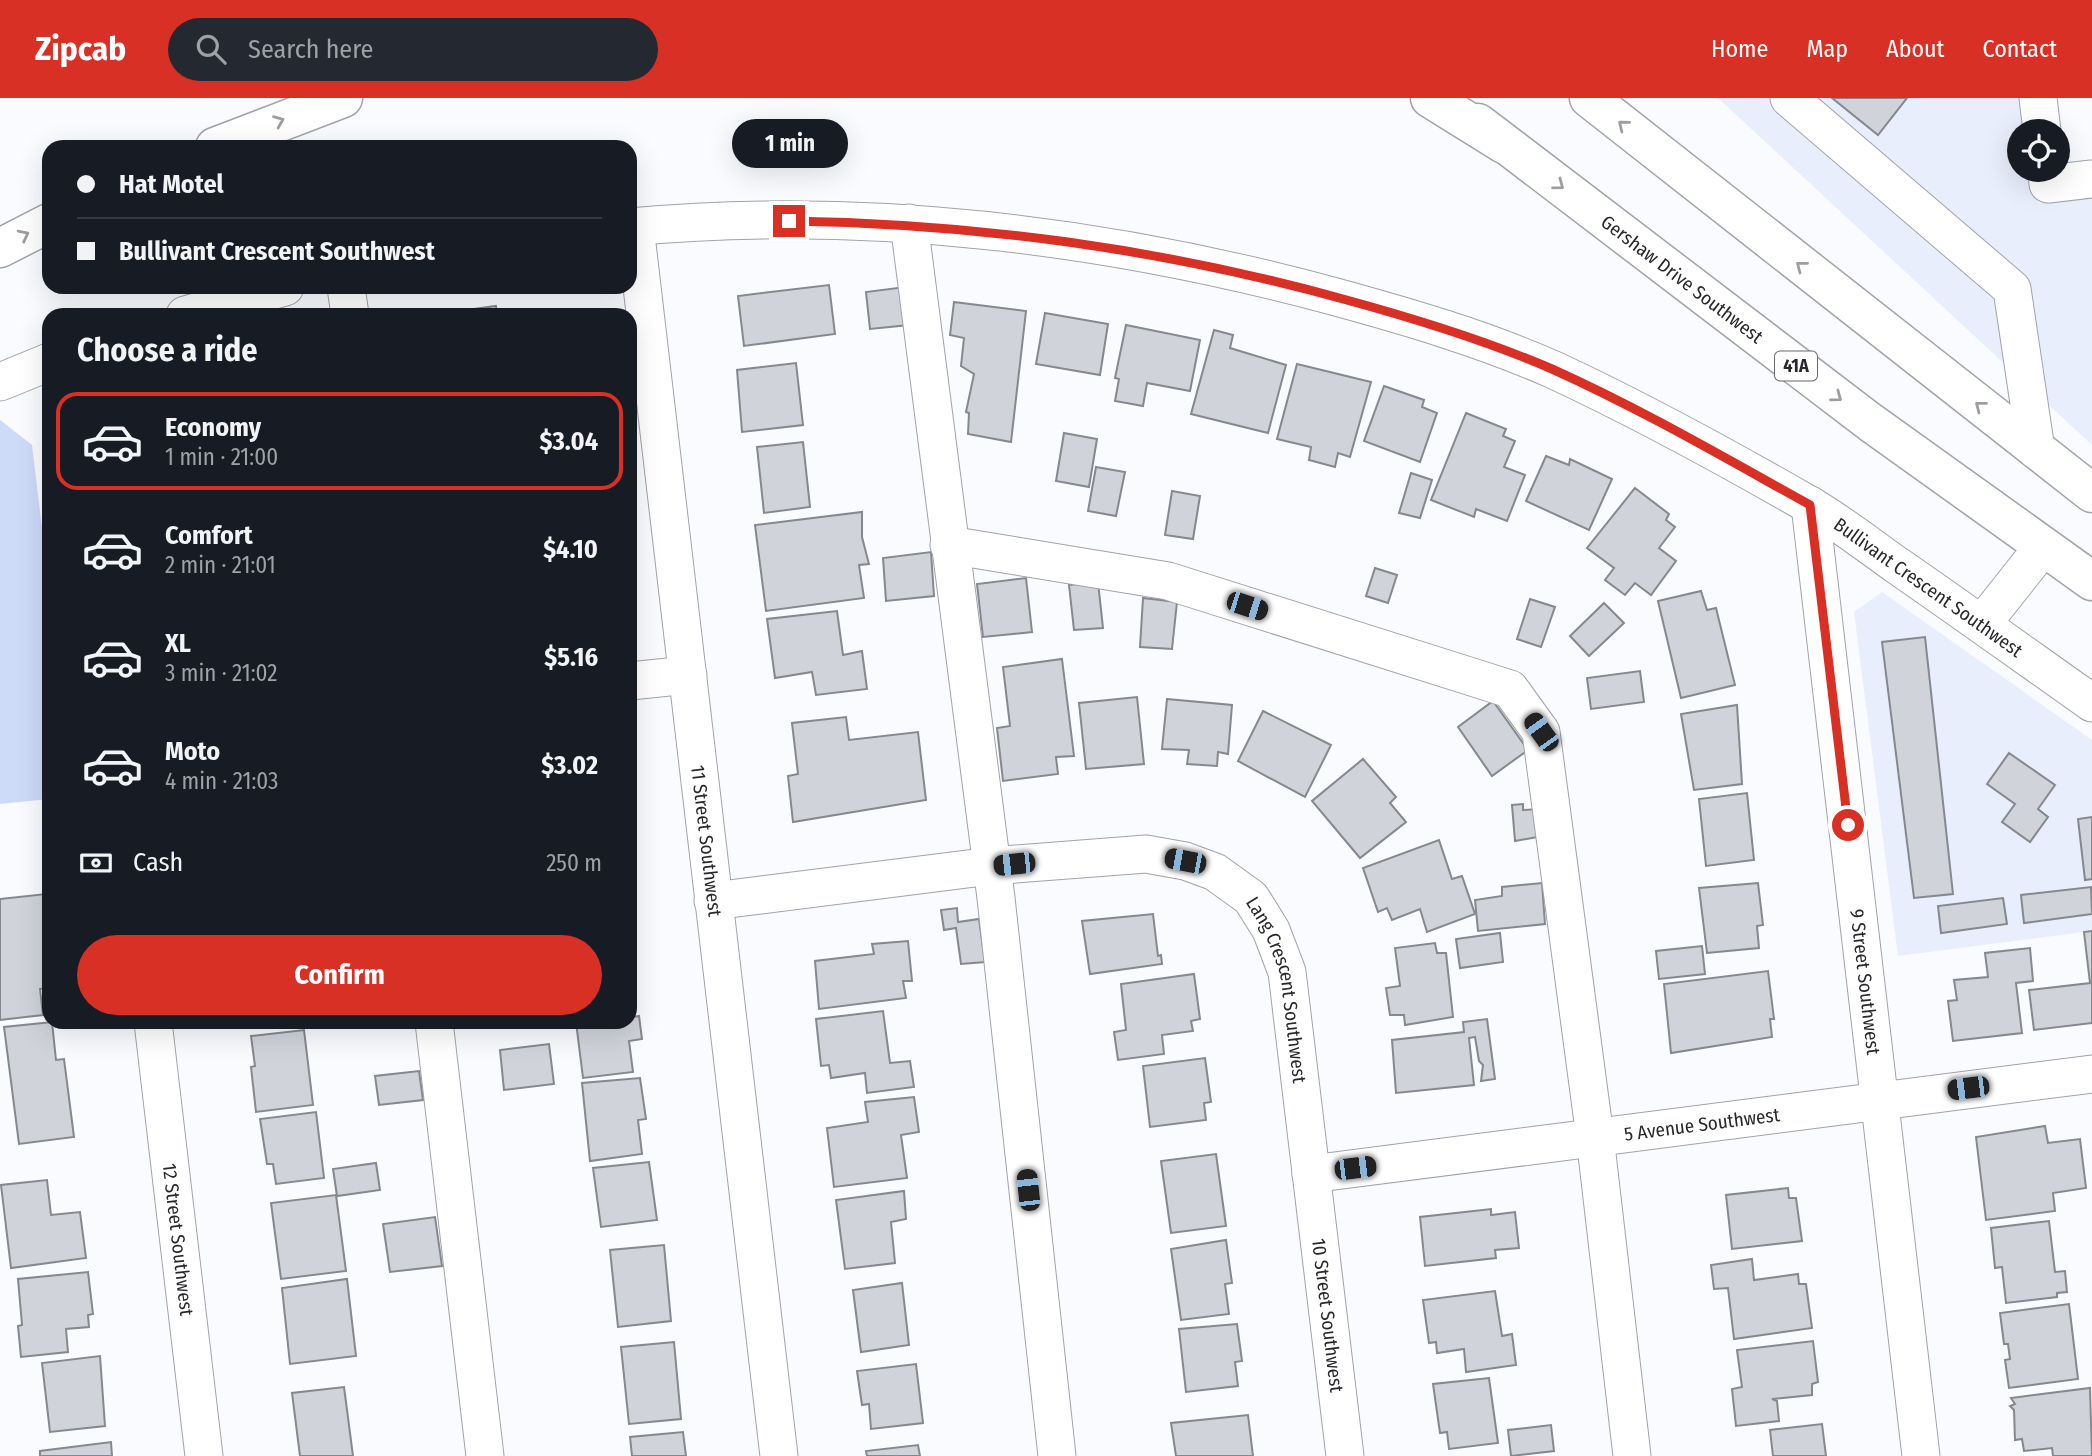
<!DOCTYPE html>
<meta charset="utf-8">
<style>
:root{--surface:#171b24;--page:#242831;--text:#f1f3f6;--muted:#9ea1a6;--line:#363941;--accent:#d93025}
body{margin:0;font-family:"Fira Sans Condensed",sans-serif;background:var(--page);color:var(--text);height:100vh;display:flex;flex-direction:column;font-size:26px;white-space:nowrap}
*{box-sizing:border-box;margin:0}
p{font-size:23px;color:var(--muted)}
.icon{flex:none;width:38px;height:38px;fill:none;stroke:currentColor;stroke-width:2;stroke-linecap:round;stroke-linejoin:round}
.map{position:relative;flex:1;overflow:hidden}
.details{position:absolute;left:42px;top:210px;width:595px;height:721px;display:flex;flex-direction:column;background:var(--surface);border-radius:21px;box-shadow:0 7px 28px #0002}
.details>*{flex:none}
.banner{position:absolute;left:42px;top:42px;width:595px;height:154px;border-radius:21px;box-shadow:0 7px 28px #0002;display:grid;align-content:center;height:154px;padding:0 35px;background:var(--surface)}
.fabs{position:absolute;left:2007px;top:21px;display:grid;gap:14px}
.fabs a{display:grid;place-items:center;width:63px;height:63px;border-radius:50%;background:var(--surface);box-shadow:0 7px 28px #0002;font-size:35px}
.end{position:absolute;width:32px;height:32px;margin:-16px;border:9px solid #d93025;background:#fff;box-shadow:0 0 0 4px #fff}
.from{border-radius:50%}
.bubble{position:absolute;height:49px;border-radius:24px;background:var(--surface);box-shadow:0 7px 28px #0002;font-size:23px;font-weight:700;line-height:49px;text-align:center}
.car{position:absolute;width:21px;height:42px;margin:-21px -10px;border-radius:9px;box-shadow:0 0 5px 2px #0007;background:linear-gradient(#222 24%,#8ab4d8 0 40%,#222 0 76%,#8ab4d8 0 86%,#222 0)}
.banner b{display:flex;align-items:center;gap:24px;height:66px;font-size:26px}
.banner b+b{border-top:2px solid var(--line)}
.banner i{width:18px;height:18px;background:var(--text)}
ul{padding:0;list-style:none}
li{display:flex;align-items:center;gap:21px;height:98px;margin:0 14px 10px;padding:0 21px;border:4px solid transparent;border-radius:21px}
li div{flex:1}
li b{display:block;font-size:26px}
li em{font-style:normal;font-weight:700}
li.on{border-color:var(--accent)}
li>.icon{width:63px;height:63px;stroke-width:1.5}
h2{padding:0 35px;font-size:32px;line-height:84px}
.pay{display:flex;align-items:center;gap:18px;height:77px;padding:0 35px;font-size:26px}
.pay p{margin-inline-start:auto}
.primary-button{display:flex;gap:14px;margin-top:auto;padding:14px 35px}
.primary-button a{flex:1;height:80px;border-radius:42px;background:var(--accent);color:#fff;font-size:28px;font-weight:700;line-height:80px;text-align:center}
header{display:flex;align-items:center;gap:42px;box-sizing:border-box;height:98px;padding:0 35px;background:var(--accent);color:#fff}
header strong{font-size:33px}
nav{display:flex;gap:38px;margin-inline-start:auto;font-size:24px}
.search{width:490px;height:63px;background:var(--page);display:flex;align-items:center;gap:18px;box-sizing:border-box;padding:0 24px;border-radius:38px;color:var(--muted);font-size:26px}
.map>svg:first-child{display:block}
.built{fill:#e8eefc}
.green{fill:#cddaf8}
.building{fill:#d0d3da;stroke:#85888e;stroke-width:2}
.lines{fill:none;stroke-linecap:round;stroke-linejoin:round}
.minor-casing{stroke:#a0a3aa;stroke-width:39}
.major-casing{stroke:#a0a3aa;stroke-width:41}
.highway-casing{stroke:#a0a3aa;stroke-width:41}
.minor{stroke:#fff;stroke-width:37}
.major{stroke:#fff;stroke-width:38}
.highway{stroke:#fff;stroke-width:38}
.oneway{stroke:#9e9ea0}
.route{stroke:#d93025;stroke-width:9}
.labels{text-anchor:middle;stroke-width:7;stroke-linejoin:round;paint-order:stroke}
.shield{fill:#fff;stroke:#68686b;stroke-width:2}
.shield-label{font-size:18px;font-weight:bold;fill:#27282b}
.street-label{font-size:19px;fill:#27282b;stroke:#fff}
</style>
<header>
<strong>Zipcab</strong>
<div class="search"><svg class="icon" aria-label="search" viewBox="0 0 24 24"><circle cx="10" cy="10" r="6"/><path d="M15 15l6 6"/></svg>Search here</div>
<nav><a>Home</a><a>Map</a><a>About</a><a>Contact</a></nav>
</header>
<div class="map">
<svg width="2092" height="1358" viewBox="0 0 2092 1358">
<rect width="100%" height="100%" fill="#fafbfe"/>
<g class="built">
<path d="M1718,0h308l3,33h-9v39h14l4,33 54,-7v249z"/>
<path d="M1882,494l210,148v191l-194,25 -44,-344z"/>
</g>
<path class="green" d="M0,322l32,25 17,142v212l-49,5z"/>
<g class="building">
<path d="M1832,0h75l-29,37z"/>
<path d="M829,187l6,49 -91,12 -6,-50z"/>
<path d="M905,189l4,38 -39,4 -4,-37z"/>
<path d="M954,204l72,9 -15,131 -43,-8 1,-21 -3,-1 8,-38 -13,-8 3,-28 -14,-3z"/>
<path d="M496,208l1,9h-58l-1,-1z"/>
<path d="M1045,215l63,11 -8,51 -64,-11z"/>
<path d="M1126,227l74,15 -10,51 -43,-8 -4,23 -28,-5 4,-22 -4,-1z"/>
<path d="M1214,232l19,5 -3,13 56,17 -18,68 -77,-19z"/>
<path d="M796,265l7,62 -61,7 -5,-62z"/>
<path d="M1297,266l74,18 -21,75 -12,-4 -3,14 -26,-7 2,-13 -34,-8z"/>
<path d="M1384,288l40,14 -2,7 15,6 -17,49 -56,-21z"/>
<path d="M1466,315l40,16 -3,7 12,5 -11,26 21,8 -18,46 -31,-12 -2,8 -43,-17z"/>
<path d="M1064,335l33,6 -8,48 -33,-6z"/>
<path d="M803,344l7,65 -46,6 -7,-66z"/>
<path d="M1546,358l23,9 1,-6 42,20 -23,51 -63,-29z"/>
<path d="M1096,369l29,5 -9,44 -28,-5z"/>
<path d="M1411,375l21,7 -12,38 -21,-5z"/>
<path d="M1635,390l34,26 -3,6 9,7 -16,21 17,13 -25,34 -16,-12 -10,12 -20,-15 9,-12 -27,-20z"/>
<path d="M1172,393l28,5 -7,43 -28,-4z"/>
<path d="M862,414v25l7,27 -10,1 5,33 -98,13 -11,-86z"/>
<path d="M931,454l3,44 -48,5 -3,-43z"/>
<path d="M1375,470l22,7 -9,28 -22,-7z"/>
<path d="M1026,480l6,54 -49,5 -6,-53z"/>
<path d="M1098,484l5,46 -29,2 -5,-45z"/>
<path d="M1701,493l6,19 9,-2 19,77 -54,13 -23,-97z"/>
<path d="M1143,500l34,4 -5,47 -32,-2z"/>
<path d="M1530,501l25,8 -14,40 -24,-8z"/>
<path d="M1604,505l20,20 -35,33 -19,-20z"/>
<path d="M837,513l6,44 19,-4 5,38 -51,6 -4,-23 -37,6 -8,-59z"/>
<path d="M1925,539l28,257 -39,4 -32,-256z"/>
<path d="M1062,561l12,97 -18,1 2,17 -55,7 -6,-53 13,-2 -7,-59z"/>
<path d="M1640,573l4,31 -53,7 -4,-31z"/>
<path d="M1137,599l7,67 -58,5 -7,-66z"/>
<path d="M1167,601l65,6 -4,49 -10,-2 -1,14 -30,-2 2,-14 -27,-1z"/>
<path d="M1493,603l35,49 -36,26 -34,-49z"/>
<path d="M1737,607l5,79 -48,6 -13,-76z"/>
<path d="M1263,613l68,34 -26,52 -67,-36z"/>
<path d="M846,619l3,23 69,-8 8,68 -133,22 -5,-46 10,-2 -6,-51z"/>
<path d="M2009,655l46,32 -17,24 10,8 -18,25 -28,-20 13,-18 -28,-20z"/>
<path d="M1363,661l33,38 -6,6 16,19 -46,36 -48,-57z"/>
<path d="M1747,695l7,67 -48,6 -7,-67z"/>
<path d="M1523,706v6l16,-1 4,27 -28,5 -3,-36z"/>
<path d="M2092,719v62l-7,1 -7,-61z"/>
<path d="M1439,742l13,39 10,-3 13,38 -48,18 -7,-23 -28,11 -5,-12 -9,4 -15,-44z"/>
<path d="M1542,785l3,41 -67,7 -3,-31 27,-4v-9z"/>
<path d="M1758,785l5,42 -6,1 2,22 -52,5 -8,-65z"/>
<path d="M2091,789l1,27 -68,9 -3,-28z"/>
<path d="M46,796l3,94 -9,1 3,26 -43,5v-121z"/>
<path d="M2003,800l4,26 -66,9 -3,-27z"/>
<path d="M957,810l1,14 21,-3 6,43 -24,2 -5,-36 -12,2 -3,-20z"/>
<path d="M1153,816l5,42 3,-1 1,9 -72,10 -8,-53z"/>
<path d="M2092,833v92l-58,7 -5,-40 61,-7 -6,-51z"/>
<path d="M1500,835l3,29 -43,6 -4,-29z"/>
<path d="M908,843l4,40h-9l3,17 -87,11 -4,-48 59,-7 -2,-10z"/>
<path d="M1435,845l2,10h9l7,64 -48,8 -1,-10h-14l-4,-27 14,-2 -5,-38z"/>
<path d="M1702,848l3,28 -46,5 -3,-28z"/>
<path d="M2030,850l3,33 -17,2 6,50 -69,8 -5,-40 9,-1 -3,-20 34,-3 -3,-24z"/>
<path d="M1768,873l6,48h-4l2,18 -101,16 -7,-69z"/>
<path d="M1194,876l6,45 -9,2 2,10 -31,4 2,19 -46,6 -4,-28 12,-2 -5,-46z"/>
<path d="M630,898l3,21 6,-1 3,23 -13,2 4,31 -50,6 -7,-56h54z"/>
<path d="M883,913l7,52 20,-2 4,26 -47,6 -2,-20 -34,5 -2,-13 -8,1 -5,-47z"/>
<path d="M1487,921l8,60 -14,2 2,-16 -4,-4 -4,-24 -6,1 5,47 -78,8 -4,-53 72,-8 -1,-10z"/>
<path d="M52,924l4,38 8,-1 10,78 -55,7 -15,-117z"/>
<path d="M304,932l9,75 -57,7 -5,-45 4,-1 -4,-30z"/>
<path d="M549,946l5,40 -50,6 -4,-40z"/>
<path d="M1205,960l6,44 -7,1 2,17 -56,7 -7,-61z"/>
<path d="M419,973l4,29 -44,5 -4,-29z"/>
<path d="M640,980l6,41 -8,1 4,34 -52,7 -8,-78z"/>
<path d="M914,999l5,35 -18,3 6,43 -73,9 -7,-59 41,-6 -3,-20z"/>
<path d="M316,1014l8,66 -48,6 -3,-20h-6l-7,-45z"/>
<path d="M2045,1028l3,17 32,-4 6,49 -33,5 2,18 -69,9 -10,-83z"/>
<path d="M1216,1056l10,72 -55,7 -10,-72z"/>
<path d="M649,1064l8,58 -56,7 -8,-59z"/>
<path d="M376,1065l4,27 -43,6 -4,-27z"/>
<path d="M47,1082l4,35 29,-3 6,46 -75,10 -10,-83z"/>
<path d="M1788,1090l1,10h7l6,43 -70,8 -6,-54z"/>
<path d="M904,1093l2,28 -15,3 4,41 -50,6 -9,-69z"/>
<path d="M336,1097l10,76 -65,8 -10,-76z"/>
<path d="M1491,1111v6l24,-3 4,36 -24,2 1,8 -71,8 -5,-49z"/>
<path d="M435,1119l7,49 -52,6 -7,-48z"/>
<path d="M2049,1123l6,51 10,-1 2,21 -10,1v4l-51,6 -4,-36 -7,1 -4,-40z"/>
<path d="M1226,1142l6,43 -7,1 4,30 -48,6 -10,-71z"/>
<path d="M664,1147l7,76 -53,6 -8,-77z"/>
<path d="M1752,1161l2,21 44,-6 1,10h7l6,44 -78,11 -6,-51 -14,1 -3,-24z"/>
<path d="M88,1174l5,42 -5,1 1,12 -23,2 2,23 -47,5 -3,-31 4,-1 -4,-46z"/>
<path d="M347,1181l9,77 -66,8 -8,-76z"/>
<path d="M902,1185l7,62 -48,7 -8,-62z"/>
<path d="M1495,1193l7,45 10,-2 4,31 -50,7 -2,-23 -27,4 -1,-11 -7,1 -6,-43z"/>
<path d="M2069,1206l9,75 -69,9 -4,-28 5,-1 -2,-15h-4l-4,-31z"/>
<path d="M1237,1226l5,37 -7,1 3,24 -52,6 -7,-63z"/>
<path d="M1813,1243l5,41 -6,2v11l-40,4 5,2 2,20 -43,5 -4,-37 10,-2 -5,-37z"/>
<path d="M674,1244l7,77 -52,5 -8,-77z"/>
<path d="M100,1258l5,70 -55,6 -8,-69z"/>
<path d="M916,1266l7,59 -52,6 -2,-25 -7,1 -5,-34z"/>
<path d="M1489,1280l9,65 -49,6 -2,-17 -7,1 -7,-49z"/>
<path d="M344,1289l9,69h-53l-8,-63z"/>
<path d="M2090,1290l2,68h-39l-1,-8 -28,3 -2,-12 -7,1 -1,-30 -4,-4 5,-2 -4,-6z"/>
<path d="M1248,1317l5,41h-77l-5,-33z"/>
<path d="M1822,1326l4,32h-53l-3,-26z"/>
<path d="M1551,1327l3,26 -43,5 -3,-26z"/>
<path d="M683,1334l3,24h-54l-2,-19z"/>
<path d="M111,1344l1,14h-72v-5z"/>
<path d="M918,1347l2,11h-53l-1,-5z"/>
</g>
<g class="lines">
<defs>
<g id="minor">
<path d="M1789,0l223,191 24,161"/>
<path d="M2038,0l4,33"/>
<path d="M2047,72l1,14 44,-5"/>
<path d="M909,125l87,675 61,558"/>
<path id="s1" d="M630,129c236,-22 478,8 706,70 73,20 148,42 218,73 86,40 170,86 252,133 32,18 62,42 92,63 65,45 129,91 194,137"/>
<path id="s2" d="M635,129l144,1229"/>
<path d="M346,189l4,28"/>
<path d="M185,217l100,-28"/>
<path d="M0,284l49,-20"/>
<path id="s3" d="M1810,407l111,951"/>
<path d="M949,447l219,36 342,108 31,43 54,405 37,319"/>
<path d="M1982,526l61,-77"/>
<path d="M630,583l58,-6"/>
<path id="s4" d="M713,803l278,-35 155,-12 39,7 30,11 36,26 20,32 16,42 58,484"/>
<path id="s5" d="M153,924l51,434"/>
<path d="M434,924l51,434"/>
<path id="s6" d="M1311,1076l781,-100"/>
</g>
<g id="major">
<path d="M1589,0l503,395"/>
<path id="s7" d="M1478,25l392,299 222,159"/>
</g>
<g id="highway">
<path d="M1430,0l74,46"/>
<path d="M215,49l128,-49"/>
<path d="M0,150l49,-25"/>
</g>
</defs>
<use href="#minor" class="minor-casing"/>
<use href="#major" class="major-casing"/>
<use href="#highway" class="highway-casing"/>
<use href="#minor" class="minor"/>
<use href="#major" class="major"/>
<use href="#highway" class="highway"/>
</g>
<defs><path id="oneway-chevron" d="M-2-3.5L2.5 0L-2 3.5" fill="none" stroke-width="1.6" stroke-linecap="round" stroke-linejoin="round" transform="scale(1.75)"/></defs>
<g class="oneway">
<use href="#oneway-chevron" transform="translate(279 23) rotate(-22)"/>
<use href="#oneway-chevron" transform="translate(1623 27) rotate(-141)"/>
<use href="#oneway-chevron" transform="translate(1559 87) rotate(37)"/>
<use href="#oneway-chevron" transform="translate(24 137) rotate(-27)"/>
<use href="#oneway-chevron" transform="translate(1801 168) rotate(-142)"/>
<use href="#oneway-chevron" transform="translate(1837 299) rotate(37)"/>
<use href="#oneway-chevron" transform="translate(1980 308) rotate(-142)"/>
</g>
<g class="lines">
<path class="route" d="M789,123c190,3 369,27 554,78 70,19 142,41 209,70 89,40 173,89 258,136l38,320"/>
</g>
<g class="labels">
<rect class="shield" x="1775" y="253.5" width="42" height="29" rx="5"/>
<g class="shield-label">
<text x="1796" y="274">41A</text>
</g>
<g class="street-label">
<text dy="7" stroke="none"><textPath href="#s7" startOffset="257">Gershaw Drive Southwest</textPath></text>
<text dy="7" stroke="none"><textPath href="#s1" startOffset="1377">Bullivant Crescent Southwest</textPath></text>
<text dy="7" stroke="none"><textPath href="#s2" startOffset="618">11 Street Southwest</textPath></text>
<text dy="7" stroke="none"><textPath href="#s3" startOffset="480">9 Street Southwest</textPath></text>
<text dy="7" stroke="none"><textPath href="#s4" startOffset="649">Lang Crescent Southwest</textPath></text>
<text dy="7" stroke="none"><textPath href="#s6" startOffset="394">5 Avenue Southwest</textPath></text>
<text dy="7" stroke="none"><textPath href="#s5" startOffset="219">12 Street Southwest</textPath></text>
<text dy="7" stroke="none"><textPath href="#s4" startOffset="980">10 Street Southwest</textPath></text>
</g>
</g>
</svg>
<div class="fabs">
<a><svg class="icon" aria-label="locate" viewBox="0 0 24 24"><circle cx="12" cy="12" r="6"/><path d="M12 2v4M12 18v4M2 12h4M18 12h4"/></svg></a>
</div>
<i class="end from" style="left:1848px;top:727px"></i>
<i class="end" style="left:789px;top:123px"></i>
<div class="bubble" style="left:732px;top:21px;width:116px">1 min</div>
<i class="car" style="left:1247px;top:508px;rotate:108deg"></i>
<i class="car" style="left:1541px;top:634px;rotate:324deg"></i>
<i class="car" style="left:1185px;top:763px;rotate:281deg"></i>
<i class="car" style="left:1014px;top:766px;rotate:264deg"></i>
<i class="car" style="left:1968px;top:990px;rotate:263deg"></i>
<i class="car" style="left:1355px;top:1070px;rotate:83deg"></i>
<i class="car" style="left:1028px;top:1092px;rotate:354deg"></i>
<div class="banner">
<b><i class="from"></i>Hat Motel</b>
<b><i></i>Bullivant Crescent Southwest</b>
</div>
<section class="details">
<h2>Choose a ride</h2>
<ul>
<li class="on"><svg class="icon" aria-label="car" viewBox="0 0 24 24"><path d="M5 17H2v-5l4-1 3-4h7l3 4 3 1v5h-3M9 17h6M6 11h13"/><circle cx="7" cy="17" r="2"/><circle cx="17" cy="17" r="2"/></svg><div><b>Economy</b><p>1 min · 21:00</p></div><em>$3.04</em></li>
<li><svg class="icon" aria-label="car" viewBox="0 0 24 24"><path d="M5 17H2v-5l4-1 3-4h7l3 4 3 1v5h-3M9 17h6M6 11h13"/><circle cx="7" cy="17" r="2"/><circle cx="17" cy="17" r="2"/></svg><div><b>Comfort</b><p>2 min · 21:01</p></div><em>$4.10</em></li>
<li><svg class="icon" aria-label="car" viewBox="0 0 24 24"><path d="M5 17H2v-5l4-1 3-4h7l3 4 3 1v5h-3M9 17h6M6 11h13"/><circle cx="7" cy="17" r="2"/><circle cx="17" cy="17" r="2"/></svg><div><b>XL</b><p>3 min · 21:02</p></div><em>$5.16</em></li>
<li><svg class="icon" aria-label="car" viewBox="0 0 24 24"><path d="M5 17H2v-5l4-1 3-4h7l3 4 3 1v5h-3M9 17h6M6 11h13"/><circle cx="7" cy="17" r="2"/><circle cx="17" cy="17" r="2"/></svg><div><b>Moto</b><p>4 min · 21:03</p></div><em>$3.02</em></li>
</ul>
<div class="pay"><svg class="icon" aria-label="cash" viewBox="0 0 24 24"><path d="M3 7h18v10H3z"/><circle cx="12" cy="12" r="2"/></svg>Cash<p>250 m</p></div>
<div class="primary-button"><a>Confirm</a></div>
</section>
</div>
